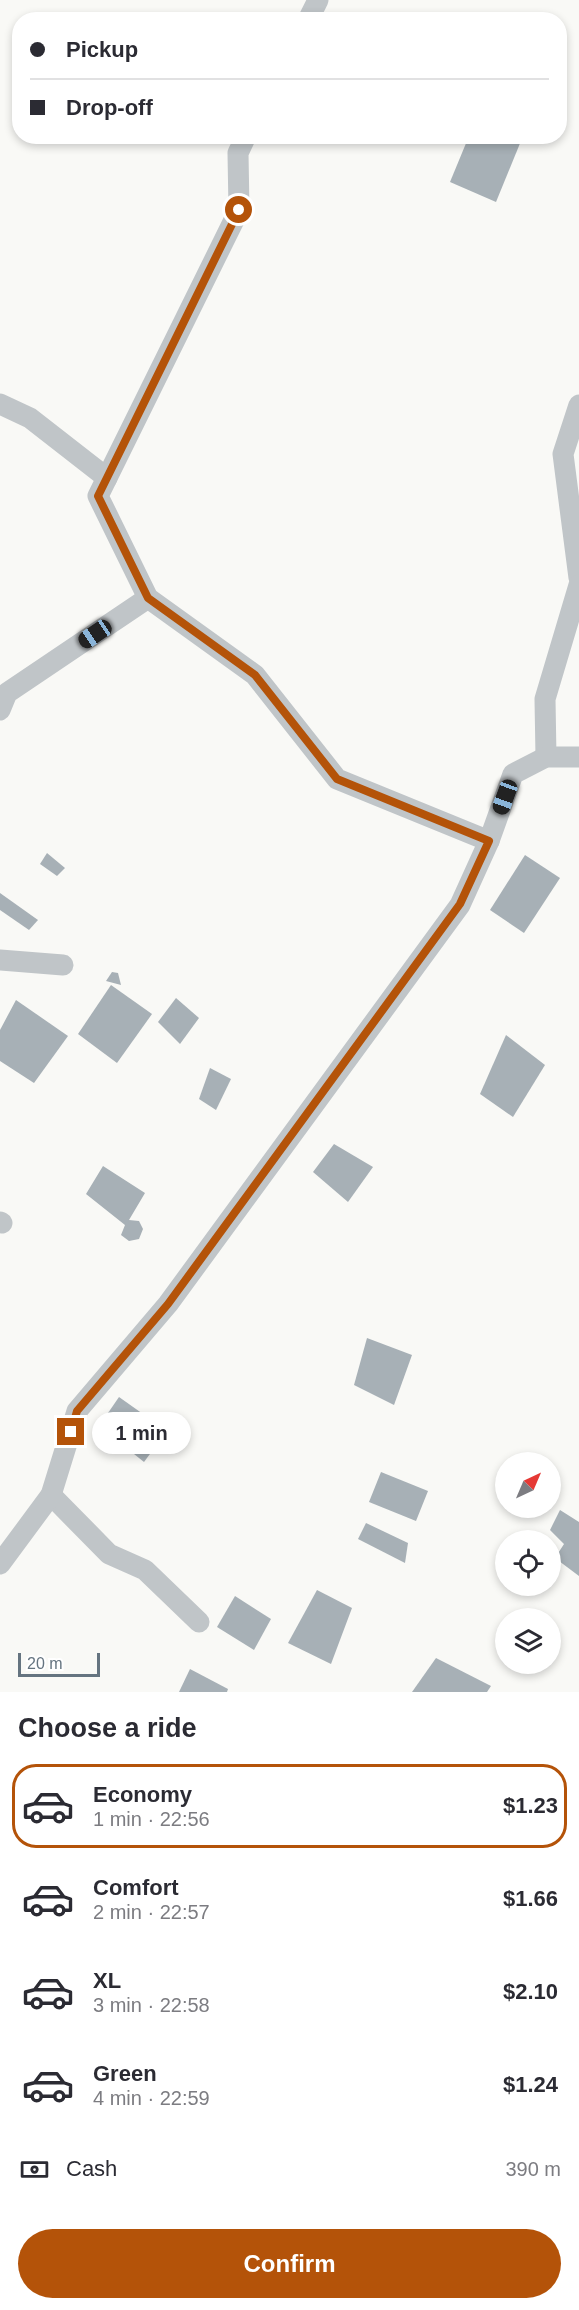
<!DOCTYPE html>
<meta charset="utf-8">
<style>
:root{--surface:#fff;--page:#f7f7f7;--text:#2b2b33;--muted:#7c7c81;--line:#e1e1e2;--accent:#b45309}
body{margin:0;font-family:Arial,sans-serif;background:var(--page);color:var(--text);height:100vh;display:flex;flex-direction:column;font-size:22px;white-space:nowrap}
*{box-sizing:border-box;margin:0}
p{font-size:20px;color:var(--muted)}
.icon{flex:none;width:33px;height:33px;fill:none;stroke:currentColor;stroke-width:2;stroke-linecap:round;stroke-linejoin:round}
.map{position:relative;height:1692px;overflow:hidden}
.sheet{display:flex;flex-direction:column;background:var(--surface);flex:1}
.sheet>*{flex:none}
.guide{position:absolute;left:12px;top:12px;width:555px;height:132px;border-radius:24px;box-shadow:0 3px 9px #0003;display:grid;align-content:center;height:132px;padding:0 18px;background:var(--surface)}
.needle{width:39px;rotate:44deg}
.fabs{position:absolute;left:495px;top:1452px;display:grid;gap:12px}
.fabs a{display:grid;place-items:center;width:66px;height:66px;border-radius:50%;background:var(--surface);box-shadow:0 3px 9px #0003;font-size:30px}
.scale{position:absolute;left:18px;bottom:15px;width:82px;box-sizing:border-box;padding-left:6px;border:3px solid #657480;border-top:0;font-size:16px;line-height:21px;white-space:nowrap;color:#657480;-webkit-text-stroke:4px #fff;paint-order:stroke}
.end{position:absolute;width:27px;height:27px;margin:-14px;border:8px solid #b45309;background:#fff;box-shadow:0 0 0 3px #fff}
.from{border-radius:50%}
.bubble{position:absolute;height:42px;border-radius:21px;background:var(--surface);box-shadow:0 3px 9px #0003;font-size:20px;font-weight:700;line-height:42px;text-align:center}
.car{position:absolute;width:18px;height:36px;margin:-18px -9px;border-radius:8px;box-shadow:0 0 4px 2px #0007;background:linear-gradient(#222 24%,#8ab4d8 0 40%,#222 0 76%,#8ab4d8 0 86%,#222 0)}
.guide b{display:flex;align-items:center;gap:21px;height:57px;font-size:22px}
.guide b+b{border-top:2px solid var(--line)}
.guide i{width:15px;height:15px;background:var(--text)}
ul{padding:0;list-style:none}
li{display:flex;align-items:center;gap:18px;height:84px;margin:0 12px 9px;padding:0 6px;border:3px solid transparent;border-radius:24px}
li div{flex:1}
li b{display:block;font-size:22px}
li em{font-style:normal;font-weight:700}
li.on{border-color:var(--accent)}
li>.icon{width:54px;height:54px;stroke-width:1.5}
h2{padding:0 18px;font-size:27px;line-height:72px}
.pay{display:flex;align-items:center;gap:15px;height:66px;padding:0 18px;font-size:22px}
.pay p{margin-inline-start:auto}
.button{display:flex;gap:12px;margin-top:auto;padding:12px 18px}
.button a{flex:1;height:69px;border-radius:36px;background:var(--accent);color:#fff;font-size:24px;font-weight:700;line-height:69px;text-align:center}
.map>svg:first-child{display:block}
.building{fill:#a7b0b6}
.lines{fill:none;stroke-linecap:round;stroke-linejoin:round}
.minor{stroke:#c0c5c8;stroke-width:21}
.route{stroke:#b45309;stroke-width:8}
</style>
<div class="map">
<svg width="579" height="1692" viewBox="0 0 579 1692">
<rect width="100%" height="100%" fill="#f9f9f6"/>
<g class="building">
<path d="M469,136h54l-27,66 -46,-20z"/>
<path d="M47,853l18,15 -8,8 -17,-12z"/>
<path d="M525,855l35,23 -36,55 -34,-23z"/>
<path d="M0,893l38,27 -9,10 -29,-20z"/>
<path d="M112,972l6,1 3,12 -15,-4z"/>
<path d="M111,985l41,29 -35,49 -39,-29z"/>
<path d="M176,998l23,20 -19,26 -22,-22z"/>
<path d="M16,1000l52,36 -34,47 -34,-22v-31z"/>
<path d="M506,1035l39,30 -32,52 -33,-23z"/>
<path d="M210,1068l21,11 -15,31 -17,-11z"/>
<path d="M334,1144l39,23 -25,35 -35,-30z"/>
<path d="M103,1166l42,27 -16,27 10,1 4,8 -4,10 -10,2 -8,-6 4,-10 -39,-31z"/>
<path d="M367,1338l45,17 -18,50 -40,-20z"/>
<path d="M119,1397l48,34 -23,31 -45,-36z"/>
<path d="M381,1472l47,19 -12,30 -47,-19z"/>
<path d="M560,1510l19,12v54l-24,-18 9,-14 -14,-14z"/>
<path d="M366,1523l42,20 -3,20 -47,-24z"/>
<path d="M317,1590l35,18 -21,56 -43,-21z"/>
<path d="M235,1596l36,23 -17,31 -37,-23z"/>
<path d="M436,1658l55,28 -4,6h-75z"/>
<path d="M190,1669l38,20 -1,3h-48z"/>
</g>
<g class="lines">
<g class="minor">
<path d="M308,20l10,-20"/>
<path d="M246,136l-8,17 1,57 -141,286 50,102 107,77 82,104 152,62"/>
<path d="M0,404l30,14 77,60"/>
<path d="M579,405l-16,49 16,124"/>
<path d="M0,710l7,-17 141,-95"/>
<path d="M546,757l-1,-58 34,-114"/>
<path d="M0,960l63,5"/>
<path d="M0,1222l2,1"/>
<path d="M51,1495l58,59 36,16 54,52"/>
<path d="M0,1564l51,-69 26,-84 91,-107 292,-399 29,-64 24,-67 33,-17h33"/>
</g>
</g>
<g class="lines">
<path class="route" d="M71,1432l6,-21 91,-107 292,-400 29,-63 -152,-62 -82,-104 -107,-77 -50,-102 141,-286"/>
</g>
</svg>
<div class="fabs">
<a><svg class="needle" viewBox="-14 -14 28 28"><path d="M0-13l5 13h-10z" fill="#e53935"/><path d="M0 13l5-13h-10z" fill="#7c7c81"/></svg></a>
<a><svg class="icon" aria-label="locate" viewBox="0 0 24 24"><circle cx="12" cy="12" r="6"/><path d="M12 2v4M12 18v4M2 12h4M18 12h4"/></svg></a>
<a><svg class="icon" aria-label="layers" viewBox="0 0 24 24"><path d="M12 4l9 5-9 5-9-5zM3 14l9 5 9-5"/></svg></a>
</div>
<div class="scale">20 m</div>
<i class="end from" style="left:239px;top:210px"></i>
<i class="end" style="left:71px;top:1432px"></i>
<div class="bubble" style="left:92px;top:1412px;width:99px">1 min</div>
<i class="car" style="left:95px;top:634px;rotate:236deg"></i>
<i class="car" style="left:505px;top:797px;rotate:200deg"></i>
<div class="guide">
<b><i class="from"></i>Pickup</b>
<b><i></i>Drop-off</b>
</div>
</div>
<section class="sheet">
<h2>Choose a ride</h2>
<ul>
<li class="on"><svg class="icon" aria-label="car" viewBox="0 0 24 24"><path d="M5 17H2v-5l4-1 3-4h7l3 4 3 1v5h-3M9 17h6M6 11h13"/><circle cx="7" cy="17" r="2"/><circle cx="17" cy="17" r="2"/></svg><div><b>Economy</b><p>1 min · 22:56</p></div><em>$1.23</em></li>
<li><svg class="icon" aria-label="car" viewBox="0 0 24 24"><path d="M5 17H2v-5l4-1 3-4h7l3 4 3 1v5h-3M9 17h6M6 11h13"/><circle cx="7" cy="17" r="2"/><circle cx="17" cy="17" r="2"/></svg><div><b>Comfort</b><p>2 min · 22:57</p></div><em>$1.66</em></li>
<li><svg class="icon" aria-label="car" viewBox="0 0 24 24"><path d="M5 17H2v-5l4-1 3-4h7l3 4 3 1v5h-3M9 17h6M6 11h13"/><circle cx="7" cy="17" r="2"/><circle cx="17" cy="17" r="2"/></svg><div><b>XL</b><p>3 min · 22:58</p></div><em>$2.10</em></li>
<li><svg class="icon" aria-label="car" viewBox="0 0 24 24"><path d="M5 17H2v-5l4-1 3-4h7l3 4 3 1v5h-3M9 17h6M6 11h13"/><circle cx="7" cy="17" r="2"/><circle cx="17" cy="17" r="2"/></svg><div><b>Green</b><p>4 min · 22:59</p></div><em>$1.24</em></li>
</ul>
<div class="pay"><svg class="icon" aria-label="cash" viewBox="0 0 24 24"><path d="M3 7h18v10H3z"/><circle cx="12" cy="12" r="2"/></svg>Cash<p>390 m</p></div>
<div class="button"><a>Confirm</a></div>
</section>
